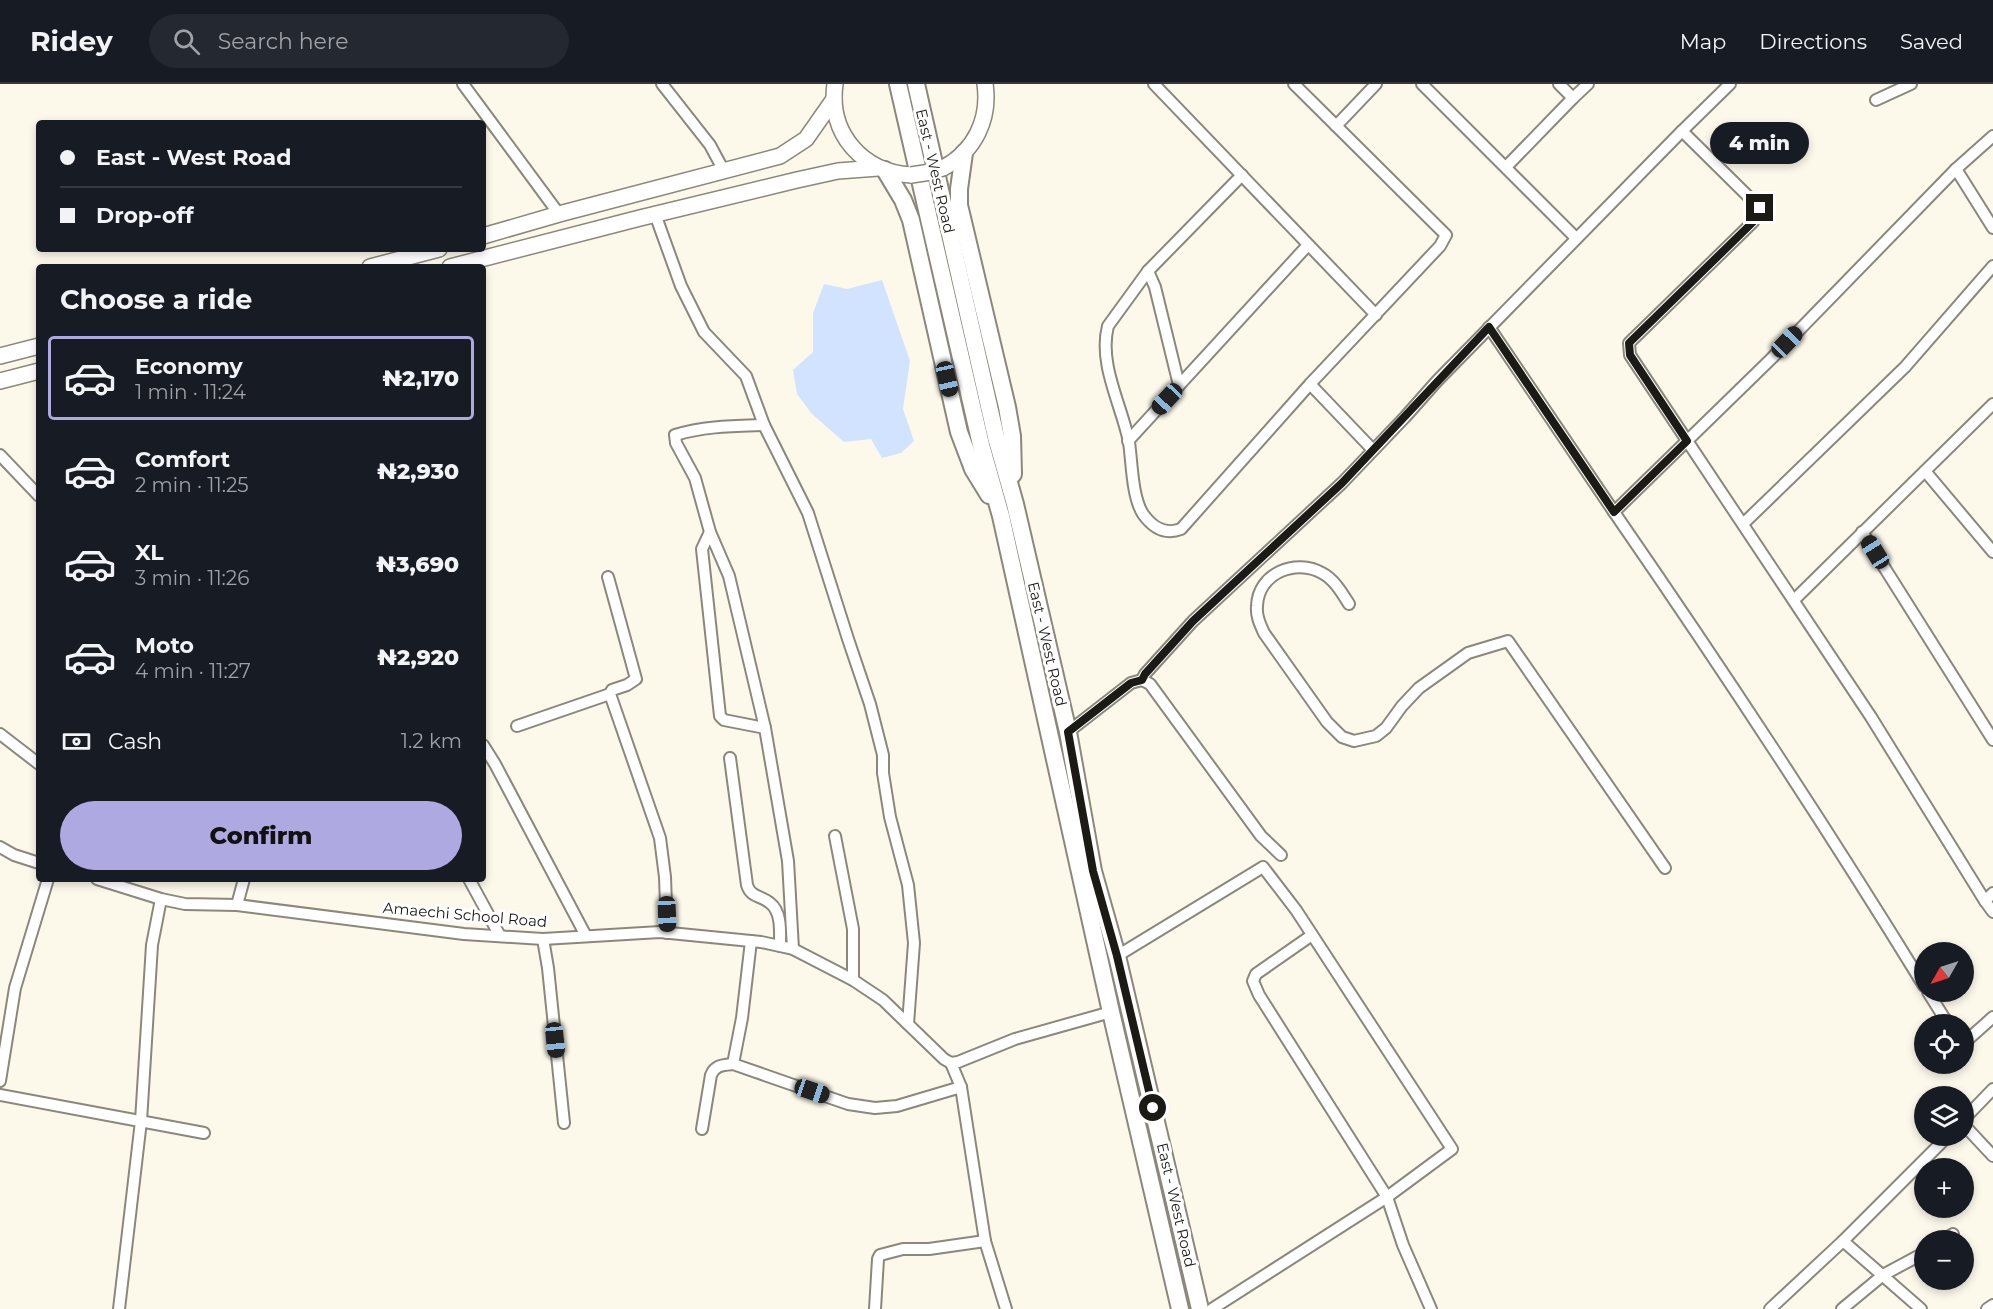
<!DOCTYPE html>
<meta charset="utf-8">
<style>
:root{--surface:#171b24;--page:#242831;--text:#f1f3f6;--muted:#9ea1a6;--line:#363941;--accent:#afa9e1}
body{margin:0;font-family:Montserrat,sans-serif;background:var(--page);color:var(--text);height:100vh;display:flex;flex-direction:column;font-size:22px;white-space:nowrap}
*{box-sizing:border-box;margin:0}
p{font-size:20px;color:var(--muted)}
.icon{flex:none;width:33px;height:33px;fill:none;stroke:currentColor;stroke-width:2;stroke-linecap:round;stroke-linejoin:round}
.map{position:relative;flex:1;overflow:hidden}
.panel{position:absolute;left:36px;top:180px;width:450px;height:618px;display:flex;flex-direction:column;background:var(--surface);border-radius:6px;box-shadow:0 3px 9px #0003}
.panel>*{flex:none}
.guide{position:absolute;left:36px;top:36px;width:450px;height:132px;border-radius:6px;box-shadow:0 3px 9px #0003;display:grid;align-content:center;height:132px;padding:0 24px;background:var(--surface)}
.needle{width:39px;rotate:231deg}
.tools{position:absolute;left:1914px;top:858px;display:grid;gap:12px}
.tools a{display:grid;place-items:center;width:60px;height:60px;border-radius:50%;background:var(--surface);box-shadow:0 3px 9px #0003;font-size:30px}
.end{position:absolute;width:27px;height:27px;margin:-14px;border:8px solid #1b1a15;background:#fff;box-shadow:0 0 0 3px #fff}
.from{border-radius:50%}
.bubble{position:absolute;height:42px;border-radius:21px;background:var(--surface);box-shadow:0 3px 9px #0003;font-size:20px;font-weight:800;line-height:42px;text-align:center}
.car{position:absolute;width:18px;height:36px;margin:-18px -9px;border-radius:8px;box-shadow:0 0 4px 2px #0007;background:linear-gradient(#222 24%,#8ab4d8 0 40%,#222 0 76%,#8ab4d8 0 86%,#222 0)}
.guide b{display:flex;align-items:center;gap:21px;height:57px;font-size:22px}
.guide b+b{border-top:2px solid var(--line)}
.guide i{width:15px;height:15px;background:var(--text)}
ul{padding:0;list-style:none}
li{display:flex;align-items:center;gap:18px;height:84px;margin:0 12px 9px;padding:0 12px;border:3px solid transparent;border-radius:6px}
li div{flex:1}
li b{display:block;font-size:22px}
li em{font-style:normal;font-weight:800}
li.selected{border-color:var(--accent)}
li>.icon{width:54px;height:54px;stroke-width:1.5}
h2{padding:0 24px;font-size:27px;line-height:72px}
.pay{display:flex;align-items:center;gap:15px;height:66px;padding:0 24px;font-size:22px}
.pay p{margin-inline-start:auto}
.primary-button{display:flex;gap:12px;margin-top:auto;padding:12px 24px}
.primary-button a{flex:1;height:69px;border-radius:36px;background:var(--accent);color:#111;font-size:24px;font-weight:800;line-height:69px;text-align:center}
header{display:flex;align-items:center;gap:36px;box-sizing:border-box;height:84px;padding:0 30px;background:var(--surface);border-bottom:2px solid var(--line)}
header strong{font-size:28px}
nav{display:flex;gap:33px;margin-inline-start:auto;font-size:21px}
.search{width:420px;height:54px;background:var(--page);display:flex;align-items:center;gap:15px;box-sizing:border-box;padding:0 21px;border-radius:33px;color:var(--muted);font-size:22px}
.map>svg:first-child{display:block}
.water{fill:#d2e3ff}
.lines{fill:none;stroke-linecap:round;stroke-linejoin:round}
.street-casing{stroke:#8b887b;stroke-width:14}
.secondary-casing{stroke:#8b887b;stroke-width:18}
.primary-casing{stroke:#8b887b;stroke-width:20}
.street{stroke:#fff;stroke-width:10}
.secondary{stroke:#fff;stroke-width:15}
.primary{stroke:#fff;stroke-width:16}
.secondary-bridge-casing{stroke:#8b887b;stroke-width:18;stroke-linecap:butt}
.secondary-bridge{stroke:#fff;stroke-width:15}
.route{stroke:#1b1a15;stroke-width:8}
.labels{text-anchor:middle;stroke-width:6;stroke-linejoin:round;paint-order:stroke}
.street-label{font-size:15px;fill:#1b1a15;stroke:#fff}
</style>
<header>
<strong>Ridey</strong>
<div class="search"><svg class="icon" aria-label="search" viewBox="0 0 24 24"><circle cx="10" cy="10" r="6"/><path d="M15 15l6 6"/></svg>Search here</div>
<nav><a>Map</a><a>Directions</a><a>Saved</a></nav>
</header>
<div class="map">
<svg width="1993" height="1225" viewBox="0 0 1993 1225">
<rect width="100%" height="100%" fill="#fcf9eb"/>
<path class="water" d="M882,196l28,81 -7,48 11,32 -13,12 -19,5 -11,-19 -27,3 -32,-28 -15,-20 -4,-24 20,-18v-39l11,-29 23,5z"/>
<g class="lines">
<defs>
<g id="street">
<path d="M463,0l96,130"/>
<path d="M662,0l48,61 14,26"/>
<path d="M1154,0l222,231"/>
<path d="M1422,0l154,154"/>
<path d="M1730,0l-48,47 78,77 -7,14 -124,121 1,12 241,362 114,184 8,-8"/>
<path d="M1573,14l15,-14"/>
<path d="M1876,16l35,-16"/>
<path d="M1336,42l40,-42"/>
<path d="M1506,83l67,-69 -14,-14"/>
<path d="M1956,85l37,59"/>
<path d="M655,130l26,72 23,46 42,44 18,49 44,88 40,126 22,65 13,51v18l7,44 18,68 6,58 -6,81"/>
<path d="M1148,187l-40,55c-10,38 14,80 21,116 3,21 3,55 14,72 10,14 22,21 38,15l129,-145 130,-138 6,-11 -152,-151"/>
<path d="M1489,243l125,185 158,-154 184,-189 37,-33"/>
<path d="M1310,300l63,66"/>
<path d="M1179,301l-24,-98 -7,-16 94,-96"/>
<path d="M764,341c-30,1 -60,1 -89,10l1,8 19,35 15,54 19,44 36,152 23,133 5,88"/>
<path d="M1128,357l180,-196"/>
<path d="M0,371l39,41"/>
<path d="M1925,387l68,81"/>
<path d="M1614,428c107,155 211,313 310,474"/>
<path d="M1743,440l162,-157 88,-101"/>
<path d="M710,448l-8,17 18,167 4,4 41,8"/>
<path d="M1862,448l131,208"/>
<path d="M608,493l28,102 -9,6 -15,5 -2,4 50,144 5,39 2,56"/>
<path d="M1794,516l199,-196"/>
<path d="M1349,520c-7,-11 -15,-25 -27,-31 -26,-15 -64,0 -65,33 -1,10 3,18 7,27l63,89 15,15 12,4 22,-5 10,-8 16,-22 17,-18 49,-35 40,-12 157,227"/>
<path d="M1142,596l3,-6 48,-53 149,-138 64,-67 31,-35 245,-250"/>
<path d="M517,642l93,-32"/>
<path d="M1068,648l63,-49 11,-3 8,4 111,152 20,19"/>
<path d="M0,650l39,30"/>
<path d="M483,661l12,19 91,172"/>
<path d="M730,674l17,127c4,13 14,10 23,18 12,9 10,29 10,43"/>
<path d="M835,752l18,93v51"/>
<path d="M0,763l14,8 25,8"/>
<path d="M97,795l64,20 24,5 52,1 227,29 79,5 117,-7 101,10 19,4 13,3 60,31 30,20 61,59 7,4 7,-1 57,-23 96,-27"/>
<path d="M469,795l31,57"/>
<path d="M1985,817l8,11"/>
<path d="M237,821l7,-26"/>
<path d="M1312,851l-56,39 -3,7 6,14 128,202 16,48 28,64"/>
<path d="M543,855l5,29 16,155"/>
<path d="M1117,872l146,-89 33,43 156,239 -65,48 -175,112"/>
<path d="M1928,908l20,32"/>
<path d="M1964,959l29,-26"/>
<path d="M951,979l10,24 24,154 21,68"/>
<path d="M733,980l9,-46 9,-77"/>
<path d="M0,997l15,-93 33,-109"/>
<path d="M0,1011l204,38"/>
<path d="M1964,1035l29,-30"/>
<path d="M1964,1041l29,31"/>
<path d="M702,1045l9,-54c4,-10 12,-10 22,-11l115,40 27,4 22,-2 64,-19"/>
<path d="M1943,1156l10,-6"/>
<path d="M1843,1157l78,68"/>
<path d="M119,1225l22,-188 11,-176 9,-46"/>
<path d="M875,1225l3,-50 2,-4 23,-6h26l56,-8"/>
<path d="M1770,1225l73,-68 105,-105"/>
<path d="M1842,1225l41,-34 41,-22"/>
<path d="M1987,1225l6,-4"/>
</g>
<g id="secondary">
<path d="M835,0c-7,49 27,88 76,91"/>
<path d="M943,84c32,-17 47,-49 42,-84"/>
<path d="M483,152l76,-22 221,-58 26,-17 28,-40"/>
<path d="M370,183l69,-18"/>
<path d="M450,183l190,-49 157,-38 41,-9 40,-3"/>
<path d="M0,272l39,-10"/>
<path d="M0,297l39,-10"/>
</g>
<g id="primary">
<path d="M898,0l83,361 20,71 110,496 69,297"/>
<path d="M916,0l80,353 19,67 53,228 25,139 24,85 83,353"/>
<path d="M964,69l-5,36v16l48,202 5,29 1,38"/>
<path d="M885,86l18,30 8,20 48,212 14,37 16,26"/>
</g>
</defs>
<use href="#street" class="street-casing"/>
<use href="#secondary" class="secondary-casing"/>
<use href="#primary" class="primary-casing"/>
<use href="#street" class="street"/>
<use href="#secondary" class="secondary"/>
<use href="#primary" class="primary"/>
<defs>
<path id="secondary-bridge" d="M911,91l20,-3 12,-4"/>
</defs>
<use href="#secondary-bridge" class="secondary-bridge-casing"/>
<use href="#secondary-bridge" class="secondary-bridge"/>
</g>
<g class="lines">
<path class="route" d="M1153,1024l-36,-152 -24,-85 -25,-139 63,-49 11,-3 3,-6 48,-53 149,-138 147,-156 125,185 73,-71 -57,-86 -1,-12 124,-121 7,-14"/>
</g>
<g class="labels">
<g class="street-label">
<text transform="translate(935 87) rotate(77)" y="5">East - West Road</text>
<text transform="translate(1047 560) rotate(77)" y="5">East - West Road</text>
<text transform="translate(465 831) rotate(5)" y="5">Amaechi School Road</text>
<text transform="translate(1176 1121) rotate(77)" y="5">East - West Road</text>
</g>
</g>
</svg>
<div class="tools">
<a><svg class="needle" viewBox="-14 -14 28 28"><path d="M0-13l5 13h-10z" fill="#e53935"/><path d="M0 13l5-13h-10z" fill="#9ea1a6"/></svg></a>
<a><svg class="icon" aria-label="locate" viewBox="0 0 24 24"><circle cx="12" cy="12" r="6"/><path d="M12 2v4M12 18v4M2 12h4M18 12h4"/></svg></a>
<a><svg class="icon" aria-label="layers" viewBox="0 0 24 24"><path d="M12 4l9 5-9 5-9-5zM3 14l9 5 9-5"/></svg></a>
<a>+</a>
<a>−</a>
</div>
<i class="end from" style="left:1153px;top:1024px"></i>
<i class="end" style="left:1760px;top:124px"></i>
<div class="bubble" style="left:1710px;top:38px;width:99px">4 min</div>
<i class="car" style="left:1787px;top:258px;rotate:44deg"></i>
<i class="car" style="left:947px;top:295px;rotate:167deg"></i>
<i class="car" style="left:1167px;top:315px;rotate:223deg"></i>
<i class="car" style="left:1875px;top:468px;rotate:328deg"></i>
<i class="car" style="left:667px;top:830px;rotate:178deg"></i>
<i class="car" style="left:555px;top:956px;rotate:174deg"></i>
<i class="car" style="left:812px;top:1007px;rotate:109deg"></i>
<div class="guide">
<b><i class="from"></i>East - West Road</b>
<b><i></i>Drop-off</b>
</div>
<section class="panel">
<h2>Choose a ride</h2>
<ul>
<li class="selected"><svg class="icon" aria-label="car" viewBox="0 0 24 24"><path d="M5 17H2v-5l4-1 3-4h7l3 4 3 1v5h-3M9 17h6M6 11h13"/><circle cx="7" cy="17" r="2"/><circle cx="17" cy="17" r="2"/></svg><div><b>Economy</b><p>1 min · 11:24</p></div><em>₦2,170</em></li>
<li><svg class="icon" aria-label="car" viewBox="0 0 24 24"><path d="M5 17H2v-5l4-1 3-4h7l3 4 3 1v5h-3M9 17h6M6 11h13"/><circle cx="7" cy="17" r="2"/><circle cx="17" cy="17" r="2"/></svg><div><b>Comfort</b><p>2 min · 11:25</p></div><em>₦2,930</em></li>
<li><svg class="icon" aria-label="car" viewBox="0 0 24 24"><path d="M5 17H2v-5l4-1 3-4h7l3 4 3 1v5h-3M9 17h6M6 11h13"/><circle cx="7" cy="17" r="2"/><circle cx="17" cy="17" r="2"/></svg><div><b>XL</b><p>3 min · 11:26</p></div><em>₦3,690</em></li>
<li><svg class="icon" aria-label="car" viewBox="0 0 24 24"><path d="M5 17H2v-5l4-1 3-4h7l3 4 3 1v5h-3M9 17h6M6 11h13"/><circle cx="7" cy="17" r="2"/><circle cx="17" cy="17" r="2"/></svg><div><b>Moto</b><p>4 min · 11:27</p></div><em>₦2,920</em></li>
</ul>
<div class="pay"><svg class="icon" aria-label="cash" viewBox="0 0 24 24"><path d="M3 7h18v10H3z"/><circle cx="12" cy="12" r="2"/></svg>Cash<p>1.2 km</p></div>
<div class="primary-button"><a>Confirm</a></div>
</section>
</div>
